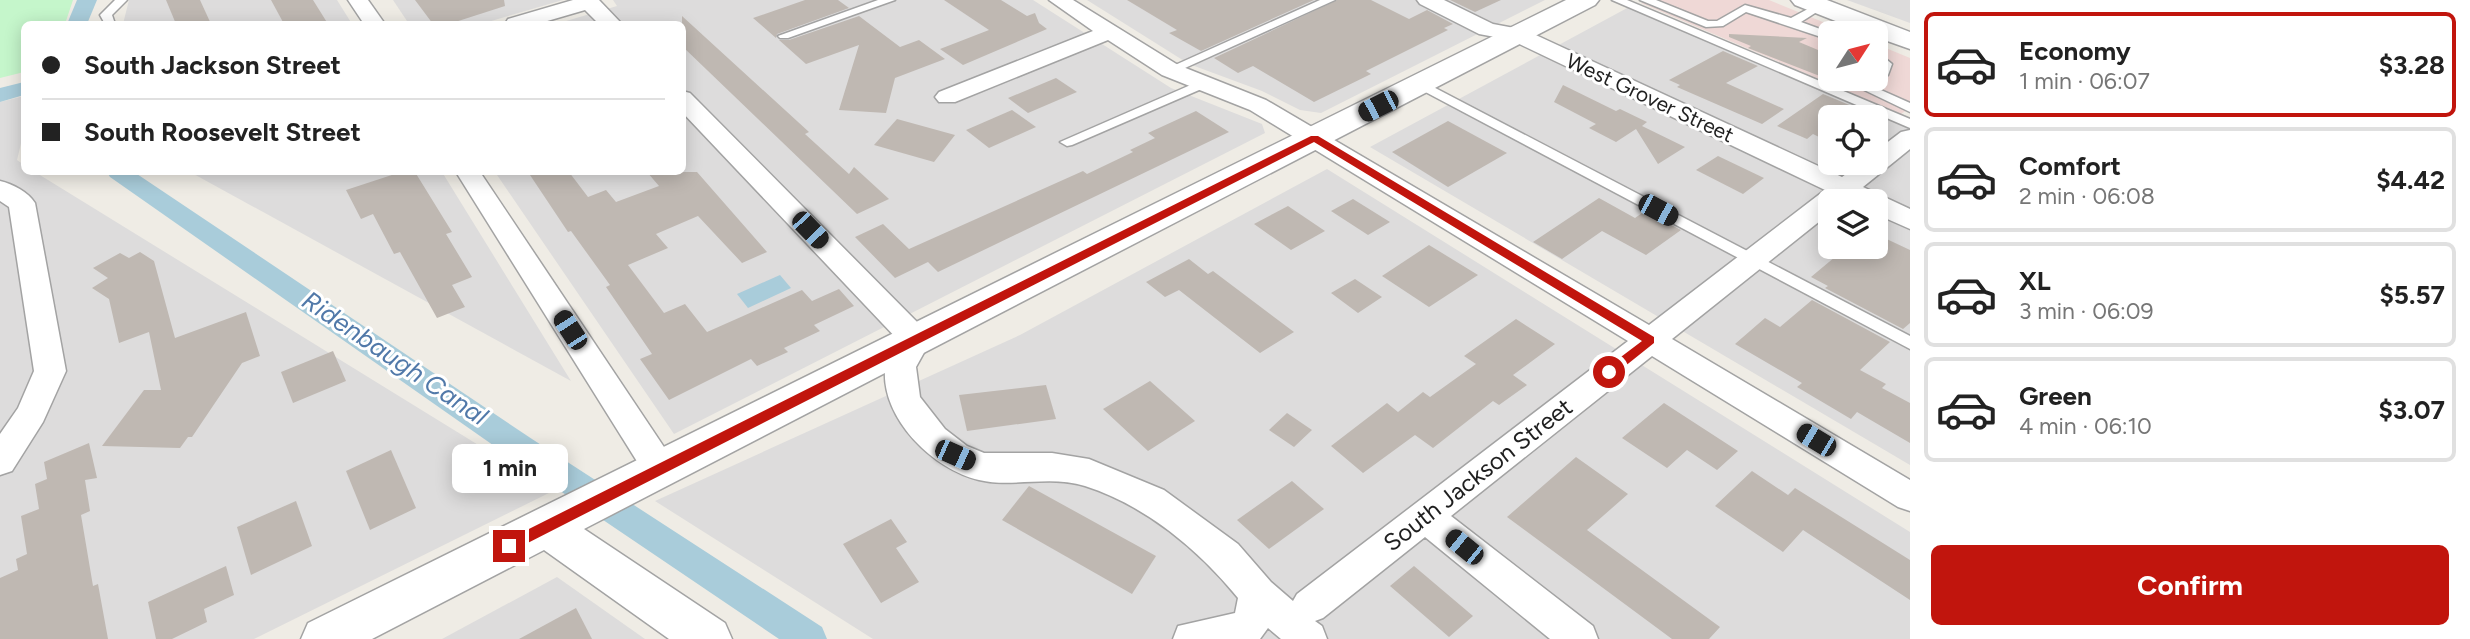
<!DOCTYPE html>
<meta charset="utf-8">
<style>
:root{--surface:#fff;--page:#f6f6f6;--text:#222;--muted:#767676;--line:#e0e0e0;--accent:#c1150d}
body{margin:0;font-family:Figtree,sans-serif;background:var(--page);color:var(--text);height:100vh;display:flex;flex-direction:column;font-size:26px;white-space:nowrap}
*{box-sizing:border-box;margin:0}
p{font-size:23px;color:var(--muted)}
.icon{flex:none;width:38px;height:38px;fill:none;stroke:currentColor;stroke-width:2;stroke-linecap:round;stroke-linejoin:round}
.map{position:relative;flex:1;overflow:hidden}
.sheet{display:flex;flex-direction:column;background:var(--surface);width:560px}
.sheet>*{flex:none}
.top-card{position:absolute;left:21px;top:21px;width:665px;height:154px;border-radius:10px;box-shadow:0 4px 18px #0003;display:grid;align-content:center;height:154px;padding:0 21px;background:var(--surface)}
.needle{width:46px;rotate:54deg}
.controls{position:absolute;left:1818px;top:21px;display:grid;gap:14px}
.controls a{display:grid;place-items:center;width:70px;height:70px;border-radius:10px;background:var(--surface);box-shadow:0 4px 18px #0003;font-size:35px}
.end{position:absolute;width:32px;height:32px;margin:-16px;border:9px solid #c1150d;background:#fff;box-shadow:0 0 0 4px #fff}
.from{border-radius:50%}
.bubble{position:absolute;height:49px;border-radius:10px;background:var(--surface);box-shadow:0 4px 18px #0003;font-size:23px;font-weight:700;line-height:49px;text-align:center}
.car{position:absolute;width:21px;height:42px;margin:-21px -10px;border-radius:9px;box-shadow:0 0 5px 2px #0007;background:linear-gradient(#222 24%,#8ab4d8 0 40%,#222 0 76%,#8ab4d8 0 86%,#222 0)}
.top-card b{display:flex;align-items:center;gap:24px;height:66px;font-size:26px}
.top-card b+b{border-top:2px solid var(--line)}
.top-card i{width:18px;height:18px;background:var(--text)}
ul{padding:12px 0 0;list-style:none}
li{display:flex;align-items:center;gap:21px;height:105px;margin:0 14px 10px;padding:0 7px;border:4px solid var(--line);border-radius:10px}
li div{flex:1}
li b{display:block;font-size:26px}
li em{font-style:normal;font-weight:700}
li.on{border-color:var(--accent)}
li>.icon{width:63px;height:63px;stroke-width:1.5}
.primary-button{display:flex;gap:14px;margin-top:auto;padding:14px 21px}
.primary-button a{flex:1;height:80px;border-radius:10px;background:var(--accent);color:#fff;font-size:28px;font-weight:700;line-height:80px;text-align:center}
main{display:flex;flex:1;min-height:0}
.map>svg:first-child{display:block}
.residential{fill:#dddcdc;fill-rule:evenodd}
.commercial{fill:#efd8d6}
.park{fill:#c5f6cb}
.water{fill:#a9ccda}
.lines{fill:none;stroke-linecap:round;stroke-linejoin:round}
.canal{fill:#a9ccda;fill-rule:evenodd}
.building{fill:#bfb8b2}
.service-casing{stroke:#a3a3a3;stroke-width:3}
.minor-casing{stroke:#a3a3a3;stroke-width:3}
.tertiary-casing{stroke:#a3a3a3;stroke-width:3}
.service{fill:#fff;fill-rule:evenodd}
.minor{fill:#fff;fill-rule:evenodd}
.tertiary{fill:#fff;fill-rule:evenodd}
.route{fill:#c1150d}
.labels{text-anchor:middle;stroke-width:6;stroke-linejoin:round;paint-order:stroke}
.far-street-label{font-size:21px;fill:#1f1f1f;stroke:#fff}
.street-label{font-size:24px;fill:#1f1f1f;stroke:#fff}
.water-label{font-size:26px;font-style:italic;fill:#5179a9;stroke:#fff}
</style>
<main>
<div class="map">
<svg width="1910" height="639" viewBox="0 0 1910 639">
<rect width="100%" height="100%" fill="#efece5"/>
<g class="residential">
<path d="M129,0h208l15,24h-229z"/>
<path d="M393,0h170l-82,24h-72z"/>
<path d="M613,0h420l138,88 91,36 3,9 -591,301 -179,-262h187v-148h-126l61,-18z"/>
<path d="M1087,0h458l-224,113 -21,-3 -38,-19 -73,-27z"/>
<path d="M1848,0h62v23l-63,-23z"/>
<path d="M1629,7l281,119v339l-540,-318zM1830,117h46v46h-46zM1830,201h46v46h-46z"/>
<path d="M24,96v35l-7,29 7,5v7h11l518,319 -299,148h-254v-537z"/>
<path d="M1327,169l583,363v107h-1037l-218,-138 365,-166z"/>
<path d="M190,172h252l129,209z"/>
<path d="M557,577l88,62h-203z"/>
</g>
<path class="commercial" d="M1648,0h121l81,33h-20v46h46v-35l34,14v50l-9,6 -260,-111z"/>
<path class="park" d="M0,0h73l-8,24h-41v48l-24,6z"/>
<path class="water" d="M780,275l11,13 -43,20 -11,-14z"/>
<g class="lines">
<g class="canal">
<path d="M77,0h20l-10,24h-20z"/>
<path d="M24,82v13l-24,7v-14z"/>
<path d="M107,172h27l398,267 290,188 5,12h-48l-269,-182 -400,-280z"/>
</g>
</g>
<g class="building">
<path d="M166,0h34l11,24h-35z"/>
<path d="M271,0h42l15,24h-44z"/>
<path d="M415,0h89l1,6 -56,18h-16z"/>
<path d="M805,0h33l11,8 -72,26 -1,4 -23,-20z"/>
<path d="M944,0h57l26,16 8,-3 4,10 8,6 -84,36 -23,-16 49,-19z"/>
<path d="M1127,0h187l-113,51 -32,-18 8,-3z"/>
<path d="M1337,0h34l38,19 18,-9 26,14 -9,4 4,2 -82,41 5,3 -57,28 -61,-36 -15,7 -24,-15z"/>
<path d="M1450,0h51l-26,12z"/>
<path d="M682,16l127,116 -4,2 44,40 5,-7 35,32 -32,15 -175,-168z"/>
<path d="M859,16l41,31 19,-7 26,19 -50,19 -9,35 -47,-3 20,-65 -53,19 -27,-24h10z"/>
<path d="M1729,34l78,4 -8,4 31,13v25l-82,-32 3,-2 -22,-9z"/>
<path d="M1723,51l35,15 -32,17 58,26 -22,15 -85,-37 3,-2 -11,-5z"/>
<path d="M1056,78l21,14 -49,21 -20,-15z"/>
<path d="M1563,85l53,26 4,-2 27,13 -5,4 43,21 -27,17 -22,-35 -20,13 -27,-14 7,-4 -42,-22z"/>
<path d="M1823,94l55,23h-48v14l-9,7 -8,-4 -6,5 -30,-13z"/>
<path d="M1012,110l24,17 -47,21 -23,-18z"/>
<path d="M1196,111l33,21 -291,140 -10,-10 -33,16 -40,-41 28,-13 26,25 174,-78 4,3 46,-22 -3,-2 25,-12 -7,-5z"/>
<path d="M897,119l58,16 -21,27 -60,-17z"/>
<path d="M1448,121l59,32 -59,34 -56,-35z"/>
<path d="M1718,156l46,22 -21,16 -47,-24z"/>
<path d="M401,172h14l37,60 -6,2 26,43 -20,8 13,22 -28,11 -37,-66 -6,2 -21,-40 -12,5 -15,-29z"/>
<path d="M528,172h41l19,25 18,-7 10,12 43,-16 -12,-14h50l70,80 -25,11 -44,-47 -42,18 12,14 -40,17 36,48 21,-9 22,28 95,-42 10,11 27,-12 15,17 -40,19 6,6 -36,17 4,4 -31,14 -6,-7 -82,41 -29,-41 12,-5 -46,-67 4,-2 -39,-54 -3,1z"/>
<path d="M1599,198l36,20 10,-7 36,19 -35,25 -44,-24 -40,28 -29,-17z"/>
<path d="M1353,199l37,23 -22,13 -37,-24z"/>
<path d="M1288,206l37,25 -34,19 -37,-26z"/>
<path d="M1876,234l34,16v73l-7,6 -78,-41 3,-2 -17,-9 36,-30h29z"/>
<path d="M1429,245l49,30 -49,32 -47,-31z"/>
<path d="M140,252l14,9 21,77 71,-26 14,44 -18,7 -50,74h-4l-8,11 -78,-2 42,-56h17l-12,-58 -30,11 -10,-44 -17,-11 16,-10 -15,-10 27,-15 9,5z"/>
<path d="M1189,259l19,15 5,-3 81,61 -34,21 -81,-63 -14,7 -19,-15z"/>
<path d="M1355,279l27,18 -24,16 -27,-20z"/>
<path d="M1812,300l78,42 -30,28 26,14 -4,4 28,15v40l-53,-31 -6,7 -54,-32 5,-4 -67,-39 30,-26 15,9z"/>
<path d="M1516,319l39,25 -42,31 14,10 -28,20 -6,-4 -60,47 -18,-13 -52,38 -32,-27 56,-43 11,9 25,-20 7,5 46,-33 -12,-8z"/>
<path d="M333,351l13,30 -53,22 -12,-31z"/>
<path d="M1150,381l45,40 -47,30 -45,-42z"/>
<path d="M1046,385l10,34 -89,12 -8,-36z"/>
<path d="M1664,403l74,48 -21,19 -30,-20 -20,18 -45,-30z"/>
<path d="M1287,413l25,17 -18,17 -25,-17z"/>
<path d="M89,443l8,35 -12,2 5,31 -9,4 12,71 5,-2 10,55h-108v-61l18,-8 -2,-11 11,-5 -6,-38 18,-7 -4,-25 12,-5 -3,-17z"/>
<path d="M391,450l25,58 -46,22 -24,-59z"/>
<path d="M1576,457l52,37 -41,36 133,97 -11,12h-37l-165,-122z"/>
<path d="M1752,471l36,24 7,-7 115,72v40l-107,-70 -20,22 -68,-46z"/>
<path d="M1292,481l32,28 -55,40 -32,-29z"/>
<path d="M1029,486l127,70 -24,38 -130,-74z"/>
<path d="M296,501l16,45 -61,29 -14,-48z"/>
<path d="M891,519l16,23 -11,6 23,34 -38,21 -38,-59z"/>
<path d="M226,566l8,29 -30,14 3,13 -35,17h-16l-8,-37z"/>
<path d="M1414,566l59,50 -24,21 -59,-51z"/>
<path d="M576,608l16,31h-73z"/>
</g>
<g class="lines">
<defs>
<g id="service">
<path d="M115,0h12l-15,15 3,9h-10l-5,-9z"/>
<path d="M878,0h17l-107,38h-8l-2,-2z"/>
<path d="M1320,0h15l-161,73 -4,1 -6,-4z"/>
<path d="M1612,0h15l283,119v9z"/>
<path d="M1640,0h16l52,21h9l28,-16 46,13 28,-15 6,3 -2,2 -22,14 30,11 -1,7 -84,-28 -23,14 -17,1z"/>
<path d="M1876,51l16,13 -4,11 -16,11 38,17v9l-52,-25 8,-8h10l4,-14 -4,-4z"/>
<path d="M1202,80l6,4 -2,3 -134,58 -5,1 -7,-4z"/>
<path d="M1420,80l490,256v13l-494,-262 -2,-3z"/>
</g>
<g id="minor">
<path d="M348,0h20l17,24h-21z"/>
<path d="M573,0h26l23,24h-23l-14,-14 -48,14h-32l3,-5z"/>
<path d="M1049,0h24l105,65 88,35 383,225 176,-135 -314,-150 -32,-6 -59,-30 -3,-4h27l49,24 32,6 317,147 19,-14h15v-12l25,-19 9,-2v19l-47,38 47,22v20l-34,-15v-13h-46v12l-158,126 238,141v31l-12,-4 -246,-151 -201,160 142,110 5,13h-48l-125,-102 -102,81 -8,3 7,5 5,13h-46l-13,-11 -8,11h-87l5,-13 57,-13 3,-15c-39,-48 -93,-93 -153,-112 -35,-11 -74,2 -106,-6 -46,-11 -97,-61 -94,-110 0,-10 10,-20 15,-28l-218,-230v-21l8,2 237,239 4,8 -15,27 4,30 25,32 22,17 17,7h68l37,6 75,31 74,54 33,38 22,19 4,-7 331,-253 -378,-231 -88,-35 -54,-35 -153,62h-16l-4,-5 4,-5 154,-61z"/>
<path d="M456,172h24l192,287 5,10 -5,10 -12,4 -12,-4z"/>
<path d="M0,181c13,3 28,11 35,22l31,168 -23,51 -31,49 -12,4v-41l18,-26 16,-37 -25,-164 -9,-6z"/>
</g>
<g id="tertiary">
<path d="M1566,0h33l-4,5 -1011,524 141,94 7,16h-63l-125,-89 -172,89h-71l7,-16z"/>
<path d="M1791,0h36l83,32v17l-34,-12v-4h-10l-71,-28z"/>
</g>
</defs>
<use href="#service" class="service-casing"/>
<use href="#minor" class="minor-casing"/>
<use href="#tertiary" class="tertiary-casing"/>
<use href="#service" class="service"/>
<use href="#minor" class="minor"/>
<use href="#tertiary" class="tertiary"/>
</g>
<path class="route" d="M1311,136h7l336,201v6l-40,32h-9v-6l37,-28 -328,-199 -800,408h-9v-9z"/>
<g class="labels">
<g class="far-street-label">
<text transform="translate(1650 98) rotate(25)" y="7">West Grover Street</text>
</g>
<g class="street-label">
<text transform="translate(1478 475) rotate(-38)" y="8">South Jackson Street</text>
</g>
<g class="water-label">
<text transform="translate(395 358) rotate(34)" y="9">Ridenbaugh Canal</text>
</g>
</g>
</svg>
<div class="controls">
<a><svg class="needle" viewBox="-14 -14 28 28"><path d="M0-13l5 13h-10z" fill="#e53935"/><path d="M0 13l5-13h-10z" fill="#767676"/></svg></a>
<a><svg class="icon" aria-label="locate" viewBox="0 0 24 24"><circle cx="12" cy="12" r="6"/><path d="M12 2v4M12 18v4M2 12h4M18 12h4"/></svg></a>
<a><svg class="icon" aria-label="layers" viewBox="0 0 24 24"><path d="M12 4l9 5-9 5-9-5zM3 14l9 5 9-5"/></svg></a>
</div>
<i class="end from" style="left:1609px;top:372px"></i>
<i class="end" style="left:509px;top:546px"></i>
<div class="bubble" style="left:452px;top:444px;width:116px">1 min</div>
<i class="car" style="left:1378px;top:106px;rotate:243deg"></i>
<i class="car" style="left:1658px;top:210px;rotate:118deg"></i>
<i class="car" style="left:810px;top:230px;rotate:136deg"></i>
<i class="car" style="left:570px;top:330px;rotate:327deg"></i>
<i class="car" style="left:1816px;top:440px;rotate:301deg"></i>
<i class="car" style="left:955px;top:455px;rotate:114deg"></i>
<i class="car" style="left:1464px;top:547px;rotate:309deg"></i>
<div class="top-card">
<b><i class="from"></i>South Jackson Street</b>
<b><i></i>South Roosevelt Street</b>
</div>
</div>
<section class="sheet">
<ul>
<li class="on"><svg class="icon" aria-label="car" viewBox="0 0 24 24"><path d="M5 17H2v-5l4-1 3-4h7l3 4 3 1v5h-3M9 17h6M6 11h13"/><circle cx="7" cy="17" r="2"/><circle cx="17" cy="17" r="2"/></svg><div><b>Economy</b><p>1 min · 06:07</p></div><em>$3.28</em></li>
<li><svg class="icon" aria-label="car" viewBox="0 0 24 24"><path d="M5 17H2v-5l4-1 3-4h7l3 4 3 1v5h-3M9 17h6M6 11h13"/><circle cx="7" cy="17" r="2"/><circle cx="17" cy="17" r="2"/></svg><div><b>Comfort</b><p>2 min · 06:08</p></div><em>$4.42</em></li>
<li><svg class="icon" aria-label="car" viewBox="0 0 24 24"><path d="M5 17H2v-5l4-1 3-4h7l3 4 3 1v5h-3M9 17h6M6 11h13"/><circle cx="7" cy="17" r="2"/><circle cx="17" cy="17" r="2"/></svg><div><b>XL</b><p>3 min · 06:09</p></div><em>$5.57</em></li>
<li><svg class="icon" aria-label="car" viewBox="0 0 24 24"><path d="M5 17H2v-5l4-1 3-4h7l3 4 3 1v5h-3M9 17h6M6 11h13"/><circle cx="7" cy="17" r="2"/><circle cx="17" cy="17" r="2"/></svg><div><b>Green</b><p>4 min · 06:10</p></div><em>$3.07</em></li>
</ul>
<div class="primary-button"><a>Confirm</a></div>
</section>
</main>
